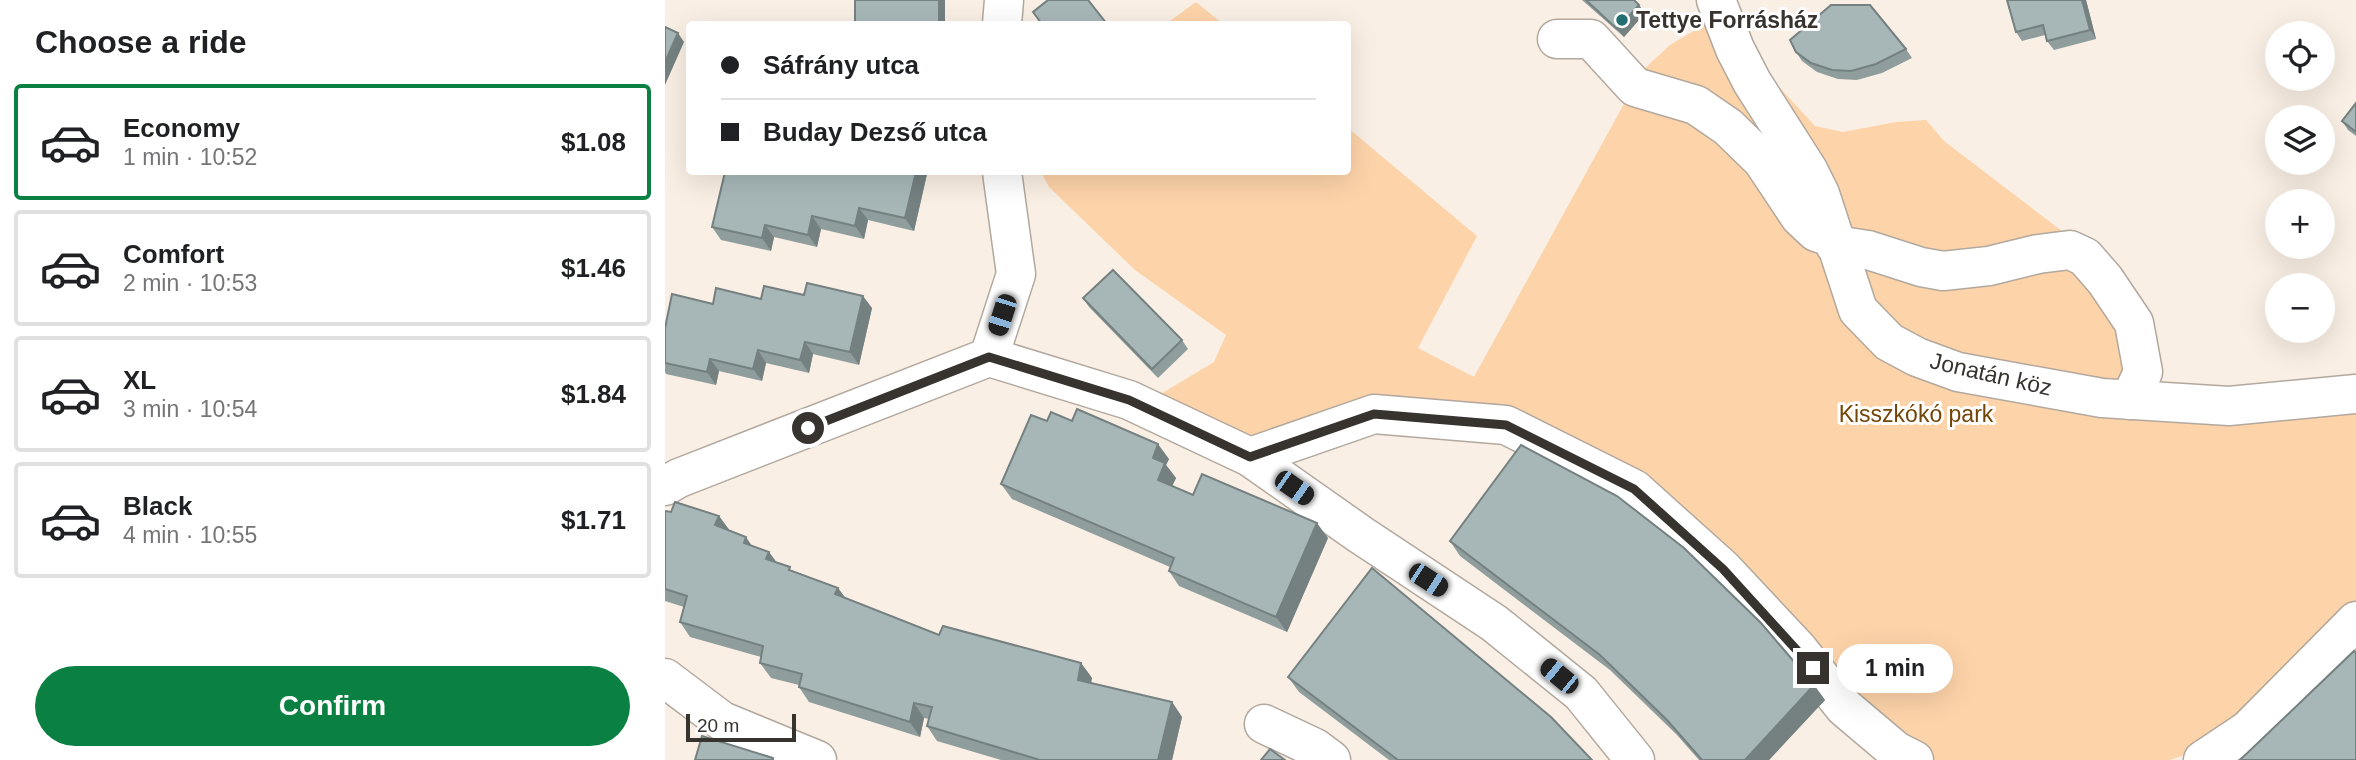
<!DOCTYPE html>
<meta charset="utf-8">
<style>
:root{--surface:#fff;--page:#f6f6f6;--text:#202124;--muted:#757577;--line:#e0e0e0;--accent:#0b8043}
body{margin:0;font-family:Arial,sans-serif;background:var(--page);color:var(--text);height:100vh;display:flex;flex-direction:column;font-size:26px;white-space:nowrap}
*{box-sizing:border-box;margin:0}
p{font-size:23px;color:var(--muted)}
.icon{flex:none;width:38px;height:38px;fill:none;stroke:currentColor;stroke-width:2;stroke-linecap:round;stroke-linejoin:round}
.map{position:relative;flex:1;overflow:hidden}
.details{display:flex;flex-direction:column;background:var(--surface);width:665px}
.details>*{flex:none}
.top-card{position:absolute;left:21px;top:21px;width:665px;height:154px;border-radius:7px;box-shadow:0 7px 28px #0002;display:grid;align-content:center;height:154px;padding:0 35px;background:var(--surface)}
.buttons{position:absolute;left:1600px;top:21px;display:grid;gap:14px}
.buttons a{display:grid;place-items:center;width:70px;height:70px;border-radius:50%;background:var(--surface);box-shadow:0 7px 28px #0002;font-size:35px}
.scale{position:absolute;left:21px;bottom:18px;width:110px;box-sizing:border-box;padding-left:7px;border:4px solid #37332f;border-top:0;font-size:19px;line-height:24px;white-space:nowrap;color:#37332f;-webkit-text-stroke:5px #fff;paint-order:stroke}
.end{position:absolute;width:32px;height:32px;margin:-16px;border:9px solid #37332f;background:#fff;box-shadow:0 0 0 4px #fff}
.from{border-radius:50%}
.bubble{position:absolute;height:49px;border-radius:24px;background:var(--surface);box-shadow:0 7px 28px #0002;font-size:23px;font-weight:700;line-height:49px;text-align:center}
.car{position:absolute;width:21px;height:42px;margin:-21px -10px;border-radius:9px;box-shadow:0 0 5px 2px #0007;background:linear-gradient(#222 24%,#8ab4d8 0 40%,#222 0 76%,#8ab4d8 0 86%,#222 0)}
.top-card b{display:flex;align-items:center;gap:24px;height:66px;font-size:26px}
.top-card b+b{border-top:2px solid var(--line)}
.top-card i{width:18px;height:18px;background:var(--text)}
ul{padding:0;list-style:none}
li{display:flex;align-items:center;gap:21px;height:116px;margin:0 14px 10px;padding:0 21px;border:4px solid var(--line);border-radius:7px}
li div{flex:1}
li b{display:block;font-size:26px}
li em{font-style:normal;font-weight:700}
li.active{border-color:var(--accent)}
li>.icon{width:63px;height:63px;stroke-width:1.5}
h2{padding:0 35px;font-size:32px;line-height:84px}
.primary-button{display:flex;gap:14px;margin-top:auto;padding:14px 35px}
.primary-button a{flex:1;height:80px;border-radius:42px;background:var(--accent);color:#fff;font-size:28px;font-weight:700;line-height:80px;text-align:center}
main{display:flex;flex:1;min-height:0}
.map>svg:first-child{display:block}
.green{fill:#fdd3a9}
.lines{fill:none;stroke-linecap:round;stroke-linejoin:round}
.minor-casing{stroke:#b2a89e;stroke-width:41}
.minor{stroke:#fff;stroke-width:38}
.wall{fill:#909d9d}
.shaded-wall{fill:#758080}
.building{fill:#a7b7b7;stroke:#758080;stroke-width:2}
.route{stroke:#37332f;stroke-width:9}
.poi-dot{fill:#236e71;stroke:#fff;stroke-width:2.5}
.labels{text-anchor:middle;stroke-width:6;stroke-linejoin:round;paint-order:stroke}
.poi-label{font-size:23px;font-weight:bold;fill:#37332f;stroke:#fff;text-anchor:start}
.street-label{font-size:23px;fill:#37332f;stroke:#fff}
.park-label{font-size:23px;fill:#734507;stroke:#fff}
</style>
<main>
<section class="details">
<h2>Choose a ride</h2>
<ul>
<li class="active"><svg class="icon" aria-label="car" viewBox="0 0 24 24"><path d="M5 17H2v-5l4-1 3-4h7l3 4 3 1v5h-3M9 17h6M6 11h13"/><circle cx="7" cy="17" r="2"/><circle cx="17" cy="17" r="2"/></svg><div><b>Economy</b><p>1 min · 10:52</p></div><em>$1.08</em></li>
<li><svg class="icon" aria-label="car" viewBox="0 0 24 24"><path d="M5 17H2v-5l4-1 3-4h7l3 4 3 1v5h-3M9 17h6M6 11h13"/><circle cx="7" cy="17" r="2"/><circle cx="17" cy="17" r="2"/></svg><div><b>Comfort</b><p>2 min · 10:53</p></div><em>$1.46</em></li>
<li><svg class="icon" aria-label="car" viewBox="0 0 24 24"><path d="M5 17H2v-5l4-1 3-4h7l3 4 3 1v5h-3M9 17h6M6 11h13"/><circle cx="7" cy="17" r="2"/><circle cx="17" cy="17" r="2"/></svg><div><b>XL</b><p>3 min · 10:54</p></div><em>$1.84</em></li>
<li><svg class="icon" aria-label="car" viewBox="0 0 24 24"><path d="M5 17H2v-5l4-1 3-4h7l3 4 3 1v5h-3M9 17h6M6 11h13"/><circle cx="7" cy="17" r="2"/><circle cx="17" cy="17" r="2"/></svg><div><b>Black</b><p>4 min · 10:55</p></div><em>$1.71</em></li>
</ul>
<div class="primary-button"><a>Confirm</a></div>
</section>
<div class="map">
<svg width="1691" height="760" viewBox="0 0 1691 760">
<rect width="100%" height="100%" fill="#faefe4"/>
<g class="green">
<path d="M531,2l27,22h-57z"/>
<path d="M1039,25l23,6 88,95 28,6 53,-10 30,-2 18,21 123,94 83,151 77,7 129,-15v227l-113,115 -53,33 -20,7h-235l-27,-13 -336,-301 -243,-35 -80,26 -90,-42 55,-33 12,-27 -91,-65 -86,-83 -8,-15h306l1,-44 129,108 -59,112 56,29 168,-306 28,-26z"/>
</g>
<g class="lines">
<defs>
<g id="minor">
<path d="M1051,0l19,49 17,33 56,88 12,24 38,116 31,32 28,15 41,15 144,26 127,8 127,-12"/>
<path d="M337,24l2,-24"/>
<path d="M892,39h34l44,48 61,18 32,22 34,33 38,57 16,15 18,6"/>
<path d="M1170,245l33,5 53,17 22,4 46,-5 49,-12 32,-4 15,7 20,23 29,43 9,49 -13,28"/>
<path d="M324,357l27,-83 -14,-102"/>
<path d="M585,457l124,-43 132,11 128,64 89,80 75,80 46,58 52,44 18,9"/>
<path d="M0,486l14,-8 310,-121 140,43 121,57 111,78 133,88 87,70 54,67"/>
<path d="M0,678l57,43 95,39"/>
<path d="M599,724l51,24 16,12"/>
<path d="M1538,760l45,-30 108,-109"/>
</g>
</defs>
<use href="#minor" class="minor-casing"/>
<use href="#minor" class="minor"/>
</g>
<g class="wall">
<path d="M917,0h52l11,13 -21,24z"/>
<path d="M1342,0h79l10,39 -42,11 -7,-9 -2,-6 -23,6 -6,-9z"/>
<path d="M1241,49l6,9 -30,15 -25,7 -19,-1 -21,-7 -15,-11 -6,-9z"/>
<path d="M1691,103v33l-8,-6 -6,-9z"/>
<path d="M262,174l-13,57 -46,-11 -4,19 -43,-10 -4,18 -43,-10 -3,14 -50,-11 -9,-13z"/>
<path d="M139,295l68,13 -13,57 -46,-11 -4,19 -43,-10 -4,18 -43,-10 -3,14 -50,-11 -1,-2v-44l48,-24z"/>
<path d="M418,298l99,42 6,9 -30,29 -69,-71z"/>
<path d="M382,421h25l97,38 -3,6 10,13 -4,8 21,9 135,43 -41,94 -108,-46 -10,-15 1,-4 -158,-68 -11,-15z"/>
<path d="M0,511l54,5 11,15 22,15 17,6 7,10 18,10 44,16 8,11 93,36 142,28 11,15 -1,5 81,19 10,15 -10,43h-171l-64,-19 -10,-15 2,-7 -5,-1 -4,19 -111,-35 -10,-15v-2l-28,-7 -11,-15 1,-6 -71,-20 -10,-15 4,-15 -19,-6z"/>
<path d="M785,541l364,144 11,15 -56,60h-70l-22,-25 -67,-65 -150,-114z"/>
<path d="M623,677l304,83h-203l-90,-68z"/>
</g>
<g class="shaded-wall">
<rect x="274" y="0" width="6" height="24"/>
<path d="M1417,0h4l10,39 -6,-9z"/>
<path d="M974,5l6,8 -21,24 -7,-8z"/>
<path d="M13,33l6,9 -19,43v-23z"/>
<path d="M251,172h9l2,2 -13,57 -9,-13z"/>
<path d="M194,208l9,12 -4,19 -9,-13z"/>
<path d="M147,216l9,13 -4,18 -9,-12z"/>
<path d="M100,225l9,12 -3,14 -9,-13z"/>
<path d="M198,296l9,12 -13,57 -9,-13z"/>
<path d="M140,342l8,12 -4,19 -9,-13z"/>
<path d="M93,350l8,13 -4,18 -9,-12z"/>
<path d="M45,359l9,12 -3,14 -9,-13z"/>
<path d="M493,444l11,15 -3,6 10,13 -8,17 -10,-15 -5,-22z"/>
<path d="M54,516l11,15 -15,-6z"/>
<path d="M652,523l11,15 -41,94 -11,-15z"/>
<path d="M81,537l10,15 -12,-9z"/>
<path d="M104,552l11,15 -14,-8z"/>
<path d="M173,588l11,15 -14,-9z"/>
<path d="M416,663l11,15 -4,17 -10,-15z"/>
<path d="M1149,685l11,15 -56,60h-24z"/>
<path d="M507,702l10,15 -10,43h-14z"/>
<path d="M249,703l10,15 -4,19 -10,-15z"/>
</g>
<g class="building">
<rect x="190" y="0" width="84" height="24"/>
<path d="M383,0h40l19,24h-65l-9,-12z"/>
<path d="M921,0h48l5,5 -22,24z"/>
<path d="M1342,0h75l8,30 -43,11 -4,-16 -27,7z"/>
<path d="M1166,5h39l36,44 -30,15 -25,7 -19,-1 -21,-7 -15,-11 -6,-12z"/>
<path d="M0,27l13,6 -13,29z"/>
<path d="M1691,103v29l-14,-11z"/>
<path d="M60,172h191l-11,46 -46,-10 -4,18 -43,-10 -4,19 -43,-10 -3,13 -50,-11z"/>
<path d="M448,270l69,70 -30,29 -69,-71z"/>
<path d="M142,283l56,13 -13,56 -45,-10 -5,18 -42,-10 -5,19 -43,-10 -3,13 -42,-9v-35l7,-34 41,10 3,-16 45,11 3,-13 40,9z"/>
<path d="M412,409l81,35 -5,14 12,5 -7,17 35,15 9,-21 115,49 -41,94 -107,-46 5,-13 -173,-74 30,-69 16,6 4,-9 21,9z"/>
<path d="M856,445l96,51 67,52 77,75 53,62 -69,75h-43l-35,-40 -67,-65 -150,-114z"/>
<path d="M10,502l44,14 -4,9 31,12 -2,6 25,9 -3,7 24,8 -1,3 49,18 -3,6 104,41 4,-9 138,37 -3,17 94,22 -14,58h-118l-113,-34 5,-19 -18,-4 -4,19 -111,-35 3,-13 -42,-11 3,-17 -83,-24 7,-26 -22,-7v-78l6,1z"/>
<path d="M707,568l179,149 41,43h-194l-110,-83z"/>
<path d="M1689,651l2,2v107h-116z"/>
<path d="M37,736l71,22v2h-78z"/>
<path d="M605,749l15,11h-24z"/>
</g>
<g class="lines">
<path class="route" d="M143,428l181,-71 140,43 121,57 124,-43 132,11 128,64 89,80 90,99"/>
</g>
<circle class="poi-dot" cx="957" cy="20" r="7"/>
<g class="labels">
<g class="poi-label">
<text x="971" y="28">Tettye Forrásház</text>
</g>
<g class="street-label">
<text transform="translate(1326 374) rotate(13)" y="8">Jonatán köz</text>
</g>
<g class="park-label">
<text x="1251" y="422">Kisszkókó park</text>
</g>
</g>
</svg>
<div class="buttons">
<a><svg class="icon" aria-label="locate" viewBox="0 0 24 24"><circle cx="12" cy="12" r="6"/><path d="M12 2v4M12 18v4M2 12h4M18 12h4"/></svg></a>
<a><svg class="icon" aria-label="layers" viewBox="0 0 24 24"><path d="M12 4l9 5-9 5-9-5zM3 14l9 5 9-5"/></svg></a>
<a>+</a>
<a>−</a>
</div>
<div class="scale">20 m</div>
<i class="end from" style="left:143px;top:428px"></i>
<i class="end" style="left:1148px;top:668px"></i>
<div class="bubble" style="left:1172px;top:644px;width:116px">1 min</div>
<i class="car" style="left:337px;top:315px;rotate:198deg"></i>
<i class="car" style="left:629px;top:488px;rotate:125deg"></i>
<i class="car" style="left:763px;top:580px;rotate:123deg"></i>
<i class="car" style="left:894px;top:676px;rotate:309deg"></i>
<div class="top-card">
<b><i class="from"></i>Sáfrány utca</b>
<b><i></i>Buday Dezső utca</b>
</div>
</div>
</main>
